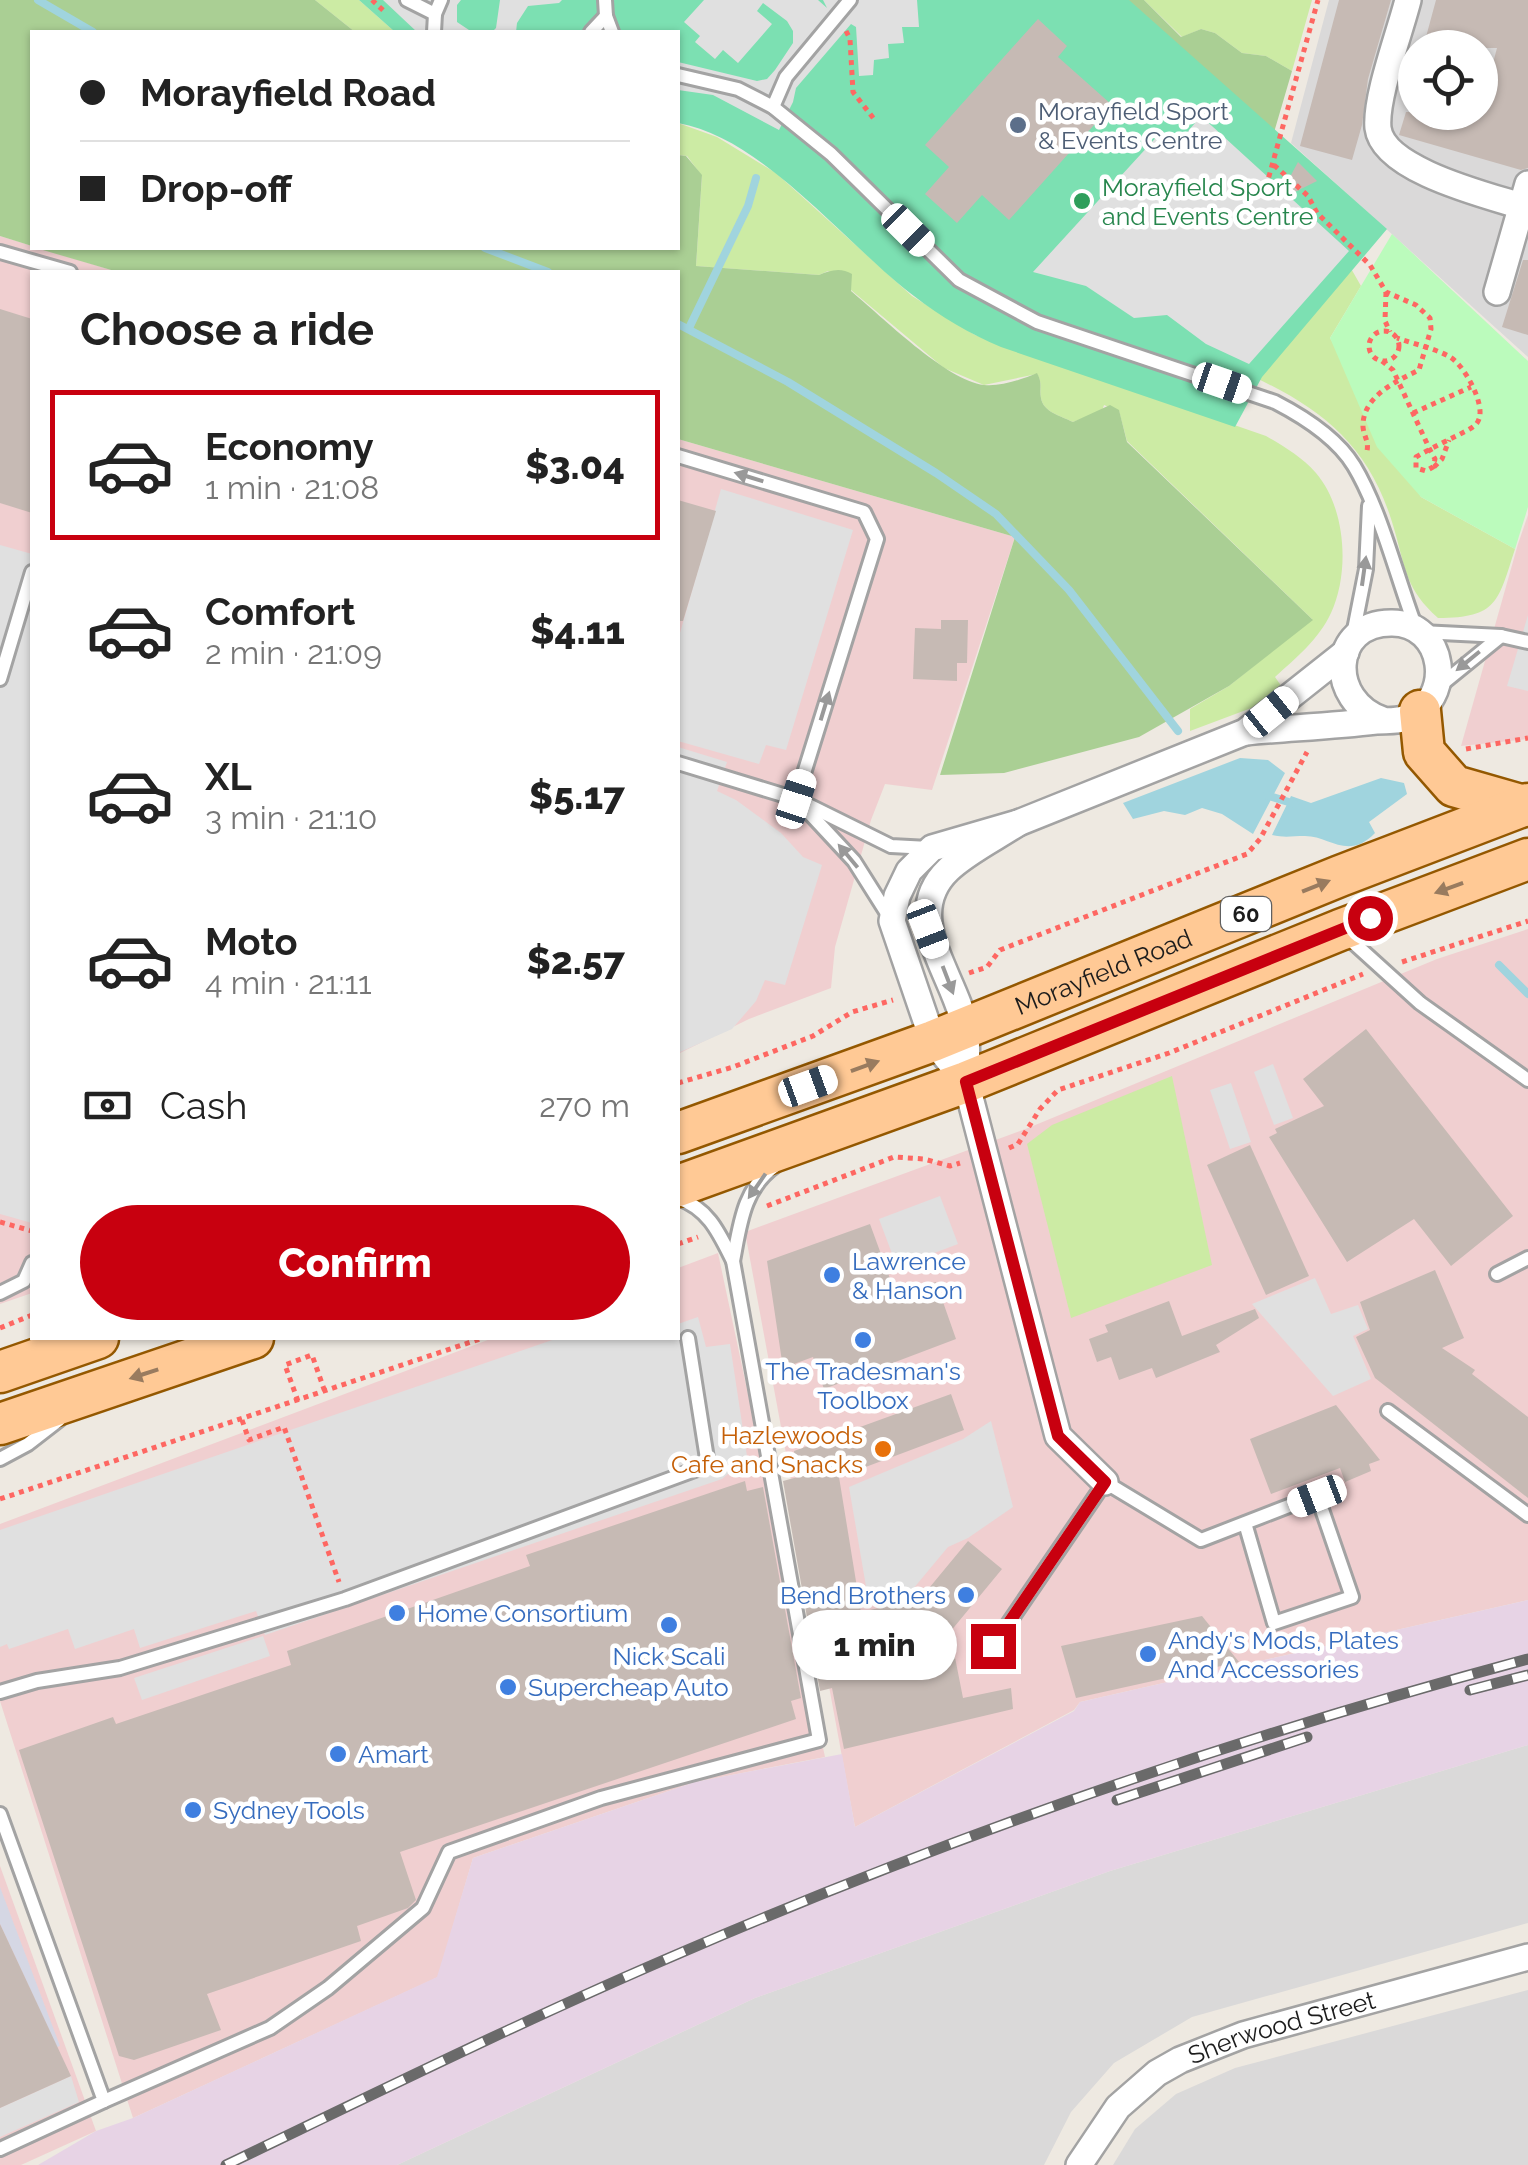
<!DOCTYPE html>
<meta charset="utf-8">
<style>
:root{--surface:#fff;--page:#f6f6f6;--text:#222;--muted:#767676;--line:#e0e0e0;--accent:#c8000f}
body{margin:0;font-family:Raleway,sans-serif;background:var(--page);color:var(--text);height:100vh;display:flex;flex-direction:column;font-size:38px;white-space:nowrap}
*{box-sizing:border-box;margin:0}
p{font-size:32px;color:var(--muted)}
.icon{flex:none;width:55px;height:55px;fill:none;stroke:currentColor;stroke-width:2;stroke-linecap:round;stroke-linejoin:round}
.map{position:relative;flex:1;overflow:hidden}
.details{position:absolute;left:30px;top:270px;width:650px;height:1070px;display:flex;flex-direction:column;background:var(--surface);border-radius:0px;box-shadow:0 2px 8px #0004}
.details>*{flex:none}
.top-card{position:absolute;left:30px;top:30px;width:650px;height:220px;border-radius:0px;box-shadow:0 2px 8px #0004;display:grid;align-content:center;height:220px;padding:0 50px;background:var(--surface)}
.tools{position:absolute;left:1398px;top:30px;display:grid;gap:20px}
.tools a{display:grid;place-items:center;width:100px;height:100px;border-radius:50%;background:var(--surface);box-shadow:0 2px 8px #0004;font-size:50px}
.end{position:absolute;width:45px;height:45px;margin:-22px;border:12px solid #c8000f;background:#fff;box-shadow:0 0 0 5px #fff}
.from{border-radius:50%}
.bubble{position:absolute;height:70px;border-radius:35px;background:var(--surface);box-shadow:0 2px 8px #0004;font-size:32px;font-weight:800;line-height:70px;text-align:center}
.car{position:absolute;width:30px;height:60px;margin:-30px -15px;border-radius:12px;box-shadow:0 0 8px 2px #0007;background:linear-gradient(#fff 24%,#345 0 40%,#fff 0 76%,#345 0 86%,#fff 0)}
.top-card b{display:flex;align-items:center;gap:35px;height:95px;font-size:38px}
.top-card b+b{border-top:2px solid var(--line)}
.top-card i{width:25px;height:25px;background:var(--text)}
ul{padding:0;list-style:none}
li{display:flex;align-items:center;gap:30px;height:150px;margin:0 20px 15px;padding:0 30px;border:5px solid transparent;border-radius:0px}
li div{flex:1}
li b{display:block;font-size:38px}
li em{font-style:normal;font-weight:800}
li.active{border-color:var(--accent)}
li>.icon{width:90px;height:90px;stroke-width:1.5}
h2{padding:0 50px;font-size:45px;line-height:120px}
.pay{display:flex;align-items:center;gap:25px;height:110px;padding:0 50px;font-size:38px}
.pay p{margin-inline-start:auto}
.primary-button{display:flex;gap:20px;margin-top:auto;padding:20px 50px}
.primary-button a{flex:1;height:115px;border-radius:60px;background:var(--accent);color:#fff;font-size:40px;font-weight:800;line-height:115px;text-align:center}
.map>svg:first-child{display:block}
.residential{fill:#dad9d9;fill-rule:evenodd}
.commercial{fill:#f0cfd0}
.industrial{fill:#e7d3e5}
.grass{fill:#cceba4}
.forest{fill:#aacf94}
.park{fill:#bbfbbc}
.pitch{fill:#7ce0b2}
.parking{fill:#e0e0e0}
.plaza{fill:#d5d7e4}
.water{fill:#a0d4de}
.lines{fill:none;stroke-linecap:round;stroke-linejoin:round}
.stream{stroke:#a0d4de;stroke-width:8}
.building{fill:#c6bab4}
.service-casing{stroke:#a3a3a3;stroke-width:18}
.minor-casing{stroke:#a3a3a3;stroke-width:30}
.primary-casing{stroke:#945800;stroke-width:45}
.path{stroke:#fe6762;stroke-width:5;stroke-dasharray:5 5;stroke-linecap:butt}
.service{stroke:#fff;stroke-width:12}
.minor{stroke:#fff;stroke-width:25}
.primary{stroke:#ffc995;stroke-width:40}
.rail-casing{stroke:#6a6a6a;stroke-width:11}
.rail{stroke:#fff;stroke-width:8;stroke-dasharray:22;stroke-linecap:butt}
.oneway{fill:#999}
.oneway2{fill:#997b5f}
.route{stroke:#c8000f;stroke-width:12}
.service-dot{fill:#5c6f8a;stroke:#fff;stroke-width:4}
.leisure-dot{fill:#2e9e5b;stroke:#fff;stroke-width:4}
.shop-dot{fill:#3f7fe0;stroke:#fff;stroke-width:4}
.food-dot{fill:#e8710a;stroke:#fff;stroke-width:4}
.labels{text-anchor:middle;stroke-width:9;stroke-linejoin:round;paint-order:stroke}
.shield{fill:#fff;stroke:#606060;stroke-width:2.5}
.shield-label{font-size:22px;font-weight:bold;fill:#1c1c1c}
.service-label{font-size:25px;fill:#4e5e75;stroke:#fff;text-anchor:start}
.leisure-label{font-size:25px;fill:#27864d;stroke:#fff;text-anchor:start}
.street-label{font-size:25px;fill:#1c1c1c;stroke:#fff}
.shop-label{font-size:25px;fill:#366cbe;stroke:#fff;text-anchor:start}
.food-label{font-size:25px;fill:#c56008;stroke:#fff;text-anchor:end}
</style>
<div class="map">
<svg width="1528" height="2165" viewBox="0 0 1528 2165">
<rect width="100%" height="100%" fill="#eee9e1"/>
<g class="residential">
<path d="M1329,0h199v357l-237,-214zM1415,48h65v64h-65z"/>
<path d="M1528,1745v178l-336,94 -78,46 -43,49 -27,53h-647l358,-167 355,-127z"/>
<path d="M1528,1990v175h-415l22,-36 41,-35 59,-26z"/>
</g>
<g class="commercial">
<path d="M0,236l118,36h-86v1021l-32,11z"/>
<path d="M678,439l337,98 -83,253 -47,-6 -14,36 -36,127 -4,41 -82,31 -71,35z"/>
<path d="M1528,515v224l-67,7 57,-202z"/>
<path d="M1528,929v671l-448,102 -6,8 -219,117 -110,-595 283,-104 409,-169z"/>
<path d="M718,1253l107,504 -130,25 -222,76 -35,119 -305,141 -133,-417v-177l493,-186h185v-70z"/>
<path d="M0,1866l96,265 -75,34h-21z"/>
</g>
<path class="industrial" d="M1528,1600v145l-418,126 -355,127 -358,167h-359l58,-34 37,-13 304,-141 36,-119 222,-76 147,-28 13,73 219,-116 6,-9z"/>
<g class="grass">
<path d="M315,0h44l36,32h-40z"/>
<path d="M1144,0h168l-20,71 -26,-15 -24,-3 -27,-20 -14,-4 -19,8z"/>
<path d="M678,123l39,14 59,36 136,123 63,39 291,101c17,10 36,21 50,37 30,35 34,99 15,140 -12,26 -35,45 -56,64l7,10 -28,20 -64,24v-22l39,-23 83,-67 -185,-178 -8,-30 -15,-6 -2,6 -29,11c-12,-6 -30,-10 -32,-24 -2,-11 2,-14 -4,-24l-53,11 -40,-17 -93,-78v-9l-23,-10 -9,4 -123,-9 6,-90 -15,-20 -9,-1z"/>
<path d="M1345,258l16,28 -31,52 91,159 94,52c-17,52 -17,69 -77,69 -32,-29 -32,-47 -43,-86 -24,-87 -74,-125 -152,-160z"/>
<path d="M1172,1076l40,189 -141,53 -44,-174 25,-19z"/>
</g>
<g class="forest">
<path d="M0,0h315l40,32h-323v214l-32,-10z"/>
<path d="M1065,0h79l37,37 20,-8 14,4 27,20 24,3 26,15 -17,58 -1,24z"/>
<path d="M678,155l8,1 16,19 -6,91 123,9c11,-5 22,-8 33,-1l-1,17c30,25 96,90 133,94 16,2 39,-6 53,-12 6,11 2,14 4,25 2,14 20,18 32,24l37,-17 9,5 8,32 186,178 -84,66 -90,51 -135,36 -64,2 75,-238 -337,-98v-167h-560l-82,-24h642z"/>
</g>
<path class="park" d="M1392,234l136,127v146l-13,42 -94,-52 -44,-50 -47,-109z"/>
<path class="pitch" d="M359,0h770l258,229 -125,148 -27,50 -234,-80c-31,-13 -60,-30 -87,-51 -68,-51 -150,-158 -236,-173v-91h-283z"/>
<g class="parking">
<path d="M383,0h78l-4,5v17l15,10h-55z"/>
<path d="M500,0h62l-3,3 -31,3 -11,17 -1,9h-24l4,-4z"/>
<path d="M704,0h114l9,8 -4,-8h94l2,27h-17l2,16 -16,1 1,14 -15,2 -1,15 -14,1 -3,-49 -5,-3 -55,64 -3,14 -14,28 -66,-35 -35,-5v-28l79,19 10,-2 8,-9 18,-27v-12l-6,-10 -24,-18 -6,8 15,13 -34,39 -15,-13 -8,9 -20,-17 5,-6 -16,-14z"/>
<path d="M1201,116l148,135 -100,113 -43,-20 -39,-29 -33,3 -48,-32 -53,-14 129,-141 16,12z"/>
<path d="M721,489l132,41 -67,220 -20,-5 -7,19 -81,-23v-101z"/>
<path d="M0,545l32,9v669l-32,-9z"/>
<path d="M1528,615v76l-21,-5z"/>
<path d="M678,747l49,15 -10,29 19,9 45,33 22,24 19,8 -37,120 -20,-5 -9,21 -24,28 -54,24z"/>
<path d="M1273,1064l20,54 -19,7 -20,-53z"/>
<path d="M1231,1083l20,59 -21,7 -20,-59z"/>
<path d="M940,1196l18,48 -61,23 -18,-48z"/>
<path d="M1315,1278l16,36 27,-9 10,24 -15,7 18,43 -38,17 -81,-92z"/>
<path d="M698,1317l8,30 24,-3 20,132 -22,-2 -6,5 -457,156 -9,-24 -116,37 -6,-19 -59,20 -7,-20 -59,20 -2,-5 -7,3v-117l558,-192h120v-14z"/>
<path d="M991,1421l22,86 -45,31 -20,9 -35,42 -45,9 -19,-111 114,-48z"/>
<path d="M263,1636l7,20 -128,44 -8,-22z"/>
<path d="M71,2076l8,26 -79,35v-29z"/>
</g>
<path class="plaza" d="M0,1887l60,159 -3,1 -57,-123z"/>
<g class="water">
<path d="M1240,758l28,2 17,13 -32,61 -31,-20 -20,-6 -17,7 -21,-4 -31,8 -10,-16z"/>
<path d="M1381,778l23,5 3,11 -38,28 6,11c-27,28 -45,3 -70,3 -13,0 -20,2 -33,-1l19,-39 20,7z"/>
</g>
<g class="lines">
<g class="stream">
<path d="M38,0l55,32"/>
<path d="M485,248l63,24"/>
<path d="M678,324l110,58 148,91 60,41 73,76 109,141"/>
<path d="M689,328l59,-122 8,-28"/>
<path d="M1266,795l29,9"/>
<path d="M1499,965l29,29"/>
</g>
</g>
<g class="building">
<path d="M1339,0h52l-23,79 -6,46 -10,35 -52,-14z"/>
<path d="M1436,0h92v168l-7,2 -122,-35 7,-23h74l17,-64h-74z"/>
<path d="M1038,19l29,27 -9,11 54,48 -103,115 -27,-25 -25,28 -32,-29 24,-27 -24,-22z"/>
<path d="M1298,162l19,19 -40,20z"/>
<path d="M1523,260h5v75l-26,-8z"/>
<path d="M0,309l32,10v194l-32,-10z"/>
<path d="M678,500l38,11 -33,110h-5z"/>
<path d="M941,620h27l-1,43h-10v18l-44,-2 2,-51 26,1z"/>
<path d="M1366,1029l147,187 -62,50 -37,-47 -67,43 -78,-125 8,-4 -2,-4 49,-23 -21,-27z"/>
<path d="M1250,1145l59,131 -43,19 -59,-130z"/>
<path d="M870,1224l26,71 40,-13 20,57 -132,50 -11,-32 -30,11 -16,-107z"/>
<path d="M1435,1270l29,68 -22,10 33,22 -3,4 56,43v81l-153,-120 -19,-41 14,-7 -10,-28z"/>
<path d="M1169,1301l13,35 73,-27 4,9 -43,27 4,7 -64,26 -4,-10 -33,12 -8,-23 -14,5 -8,-23 19,-7 -3,-7z"/>
<path d="M951,1394l13,36 -125,47 22,135 59,-13 48,-58 34,28 -52,63 13,66 48,-10 2,21 -169,40 -12,-61 -12,3 -37,-210 15,-4 -4,-26z"/>
<path d="M1336,1405l44,55 -11,4 2,7 -26,11 -5,-14 -69,26 -21,-55z"/>
<path d="M745,1481l2,10 16,-4 38,211 -10,3 5,18 -396,133 16,48 -8,8 -51,18 4,15 -154,53 14,36 -87,30 -15,-4 -100,-306 94,-33 3,7 175,-59 -4,-14 243,-85 -4,-11z"/>
<path d="M1202,1616l37,46 -163,36 -15,-52z"/>
<path d="M0,1924l71,152 -71,32z"/>
</g>
<g class="lines">
<defs>
<g id="service">
<path d="M407,0l28,14"/>
<path d="M605,0l1,16 6,16"/>
<path d="M434,32l1,-18 6,-14"/>
<path d="M591,32l15,-16"/>
<path d="M678,75l60,14 35,18 58,47 128,126 78,42 238,80c29,15 62,36 79,64 27,45 43,112 62,162"/>
<path d="M773,107l13,-30 64,-77"/>
<path d="M0,252l70,20"/>
<path d="M678,456l186,56 13,27 -81,260"/>
<path d="M1421,632l80,4 27,6"/>
<path d="M1353,635l13,-66 3,-63"/>
<path d="M0,679l32,-107"/>
<path d="M1437,688l64,-52"/>
<path d="M678,763l118,36 95,47 38,2"/>
<path d="M801,804l53,57 36,57"/>
<path d="M1345,935l75,68 108,77"/>
<path d="M733,1261c7,-36 10,-72 42,-95"/>
<path d="M1497,1274l31,-16"/>
<path d="M0,1293l24,-12 8,-18"/>
<path d="M1388,1411l140,104"/>
<path d="M0,1459l28,-15 31,-24"/>
<path d="M993,1646l112,-164 96,58 116,-45 35,102 -78,26 -29,-100"/>
<path d="M0,1692l37,-11 83,-13 225,-69 363,-134 -20,-127"/>
<path d="M0,1814l104,287 -104,48"/>
<path d="M104,2101l166,-73 58,-40 95,-80 26,-56 152,-54 218,-58 -86,-479c-14,-28 -24,-52 -55,-63"/>
</g>
<g id="minor">
<path d="M1408,0c-8,32 -33,98 -30,128 5,42 108,67 143,78"/>
<path d="M1497,292l31,-108"/>
<path d="M1246,732c43,-4 87,-6 130,-11 10,-1 20,1 30,-3 50,-17 40,-96 -15,-95 -61,0 -64,78 -8,97"/>
<path d="M1018,823c-21,14 -53,30 -70,47 -49,47 9,108 17,158 3,17 1,37 1,54l92,354 47,46"/>
<path d="M966,1082l-33,-41 -41,-120 5,-25 12,-25 23,-23 86,-25 227,-91 101,-80"/>
<path id="s1" d="M1079,2165l39,-58 39,-34 23,-13 63,-25 285,-78"/>
</g>
<g id="primary">
<path d="M1420,711l4,41 30,34 70,20"/>
<path id="s2" d="M678,1133l255,-92 407,-165 188,-72"/>
<path d="M678,1186l288,-104 374,-152 188,-71"/>
<path d="M0,1372l98,-34"/>
<path d="M0,1424l253,-86"/>
</g>
</defs>
<use href="#service" class="service-casing"/>
<use href="#minor" class="minor-casing"/>
<use href="#primary" class="primary-casing"/>
<g class="path">
<path d="M372,0l14,13"/>
<path d="M846,31l4,8 3,53 21,27"/>
<path d="M1274,165l34,31 9,17 53,52 16,27 30,13 14,13 1,11 -12,41c-22,11 -57,26 -56,57 1,10 6,14 4,24"/>
<path d="M1266,187l52,-187"/>
<path d="M1386,292l-1,29 5,11"/>
<circle cx="1384" cy="346" r="15"/>
<path d="M1382,361l11,9 37,80 5,9 -2,8 -7,4 -10,-3v-11c17,-10 35,-18 52,-27 5,-3 9,-5 11,-11 6,-16 -15,-54 -29,-62 -16,-9 -36,-13 -53,-19"/>
<path d="M1413,413l58,-26"/>
<path d="M1434,467l8,-8 7,-19"/>
<path d="M1466,749l62,-11"/>
<path d="M1402,962l126,-41"/>
<path d="M969,973l18,-6 13,-17 247,-96 13,-15 47,-87"/>
<path d="M678,1083l55,-16 80,-31 39,-24 41,-12"/>
<path d="M1009,1148l9,-4 22,-35 18,-19 111,-37 194,-79"/>
<path d="M767,1206l127,-49 30,2 26,7 10,-3"/>
<path d="M0,1222l32,9"/>
<path d="M678,1244l20,-7"/>
<path d="M0,1328l32,-13"/>
<path d="M298,1401l-13,-36 27,-10 13,37"/>
<path d="M242,1420l7,20 35,-13 55,155"/>
<path d="M0,1499l483,-161"/>
</g>
<use href="#service" class="service"/>
<use href="#minor" class="minor"/>
<use href="#primary" class="primary"/>
<defs>
<g id="rail">
<path d="M1470,1690l58,-15"/>
<path d="M1117,1800l190,-63"/>
<path d="M226,2165c152,-73 304,-148 459,-214 274,-118 555,-215 843,-292"/>
</g>
</defs>
<use href="#rail" class="rail-casing"/>
<use href="#rail" class="rail"/>
</g>
<defs><path id="oneway-solid" d="M-6-.8H1V-3.2L6.5 0L1 3.2V.8H-6Z" transform="scale(2.5)"/></defs>
<g class="oneway">
<use href="#oneway-solid" transform="translate(749 477) rotate(-163)"/>
<use href="#oneway-solid" transform="translate(1364 571) rotate(-82)"/>
<use href="#oneway-solid" transform="translate(1468 661) rotate(141)"/>
<use href="#oneway-solid" transform="translate(825 706) rotate(-73)"/>
<use href="#oneway-solid" transform="translate(848 856) rotate(-130)"/>
<use href="#oneway-solid" transform="translate(948 980) rotate(69)"/>
<use href="#oneway-solid" transform="translate(757 1186) rotate(125)"/>
</g>
<g class="oneway2">
<use href="#oneway-solid" transform="translate(1316 886) rotate(-22)"/>
<use href="#oneway-solid" transform="translate(1449 888) rotate(160)"/>
<use href="#oneway-solid" transform="translate(865 1066) rotate(-20)"/>
<use href="#oneway-solid" transform="translate(144 1374) rotate(162)"/>
</g>
<g class="lines">
<path class="route" d="M993,1646l112,-164 -47,-46 -92,-354 404,-164"/>
</g>
<circle class="service-dot" cx="1018" cy="125" r="10"/>
<circle class="leisure-dot" cx="1082" cy="201" r="10"/>
<g class="shop-dot">
<circle cx="832" cy="1275" r="10"/>
<circle cx="863" cy="1340" r="10"/>
<circle cx="966" cy="1595" r="10"/>
<circle cx="397" cy="1613" r="10"/>
<circle cx="669" cy="1625" r="10"/>
<circle cx="1148" cy="1654" r="10"/>
<circle cx="508" cy="1687" r="10"/>
<circle cx="338" cy="1754" r="10"/>
<circle cx="193" cy="1810" r="10"/>
</g>
<circle class="food-dot" cx="883" cy="1449" r="10"/>
<g class="labels">
<rect class="shield" x="1221" y="897" width="50" height="34" rx="8"/>
<g class="shield-label">
<text x="1246" y="922">60</text>
</g>
<g class="service-label">
<text x="1038" y="120">Morayfield Sport<tspan x="1038" dy="29">&amp; Events Centre</tspan></text>
</g>
<g class="leisure-label">
<text x="1102" y="196">Morayfield Sport<tspan x="1102" dy="29">and Events Centre</tspan></text>
</g>
<g class="street-label">
<text dy="9" stroke="none"><textPath href="#s2" startOffset="455">Morayfield Road</textPath></text>
<text dy="9" stroke="none"><textPath href="#s1" startOffset="255">Sherwood Street</textPath></text>
</g>
<g class="shop-label">
<text x="852" y="1270">Lawrence<tspan x="852" dy="29">&amp; Hanson</tspan></text>
<text x="863" y="1380" text-anchor="middle">The Tradesman's<tspan x="863" dy="29">Toolbox</tspan></text>
<text x="946" y="1604" text-anchor="end">Bend Brothers</text>
<text x="417" y="1622">Home Consortium</text>
<text x="1168" y="1649">Andy's Mods, Plates<tspan x="1168" dy="29">And Accessories</tspan></text>
<text x="669" y="1665" text-anchor="middle">Nick Scali</text>
<text x="528" y="1696">Supercheap Auto</text>
<text x="358" y="1763">Amart</text>
<text x="213" y="1819">Sydney Tools</text>
</g>
<g class="food-label">
<text x="863" y="1444">Hazlewoods<tspan x="863" dy="29">Cafe and Snacks</tspan></text>
</g>
</g>
</svg>
<div class="tools">
<a><svg class="icon" aria-label="locate" viewBox="0 0 24 24"><circle cx="12" cy="12" r="6"/><path d="M12 2v4M12 18v4M2 12h4M18 12h4"/></svg></a>
</div>
<i class="end from" style="left:1370px;top:918px"></i>
<i class="end" style="left:993px;top:1646px"></i>
<div class="bubble" style="left:792px;top:1610px;width:165px">1 min</div>
<i class="car" style="left:908px;top:230px;rotate:135deg"></i>
<i class="car" style="left:1222px;top:383px;rotate:109deg"></i>
<i class="car" style="left:1271px;top:712px;rotate:51deg"></i>
<i class="car" style="left:796px;top:799px;rotate:18deg"></i>
<i class="car" style="left:928px;top:929px;rotate:159deg"></i>
<i class="car" style="left:808px;top:1086px;rotate:70deg"></i>
<i class="car" style="left:1317px;top:1496px;rotate:249deg"></i>
<div class="top-card">
<b><i class="from"></i>Morayfield Road</b>
<b><i></i>Drop-off</b>
</div>
<section class="details">
<h2>Choose a ride</h2>
<ul>
<li class="active"><svg class="icon" aria-label="car" viewBox="0 0 24 24"><path d="M5 17H2v-5l4-1 3-4h7l3 4 3 1v5h-3M9 17h6M6 11h13"/><circle cx="7" cy="17" r="2"/><circle cx="17" cy="17" r="2"/></svg><div><b>Economy</b><p>1 min · 21:08</p></div><em>$3.04</em></li>
<li><svg class="icon" aria-label="car" viewBox="0 0 24 24"><path d="M5 17H2v-5l4-1 3-4h7l3 4 3 1v5h-3M9 17h6M6 11h13"/><circle cx="7" cy="17" r="2"/><circle cx="17" cy="17" r="2"/></svg><div><b>Comfort</b><p>2 min · 21:09</p></div><em>$4.11</em></li>
<li><svg class="icon" aria-label="car" viewBox="0 0 24 24"><path d="M5 17H2v-5l4-1 3-4h7l3 4 3 1v5h-3M9 17h6M6 11h13"/><circle cx="7" cy="17" r="2"/><circle cx="17" cy="17" r="2"/></svg><div><b>XL</b><p>3 min · 21:10</p></div><em>$5.17</em></li>
<li><svg class="icon" aria-label="car" viewBox="0 0 24 24"><path d="M5 17H2v-5l4-1 3-4h7l3 4 3 1v5h-3M9 17h6M6 11h13"/><circle cx="7" cy="17" r="2"/><circle cx="17" cy="17" r="2"/></svg><div><b>Moto</b><p>4 min · 21:11</p></div><em>$2.57</em></li>
</ul>
<div class="pay"><svg class="icon" aria-label="cash" viewBox="0 0 24 24"><path d="M3 7h18v10H3z"/><circle cx="12" cy="12" r="2"/></svg>Cash<p>270 m</p></div>
<div class="primary-button"><a>Confirm</a></div>
</section>
</div>
